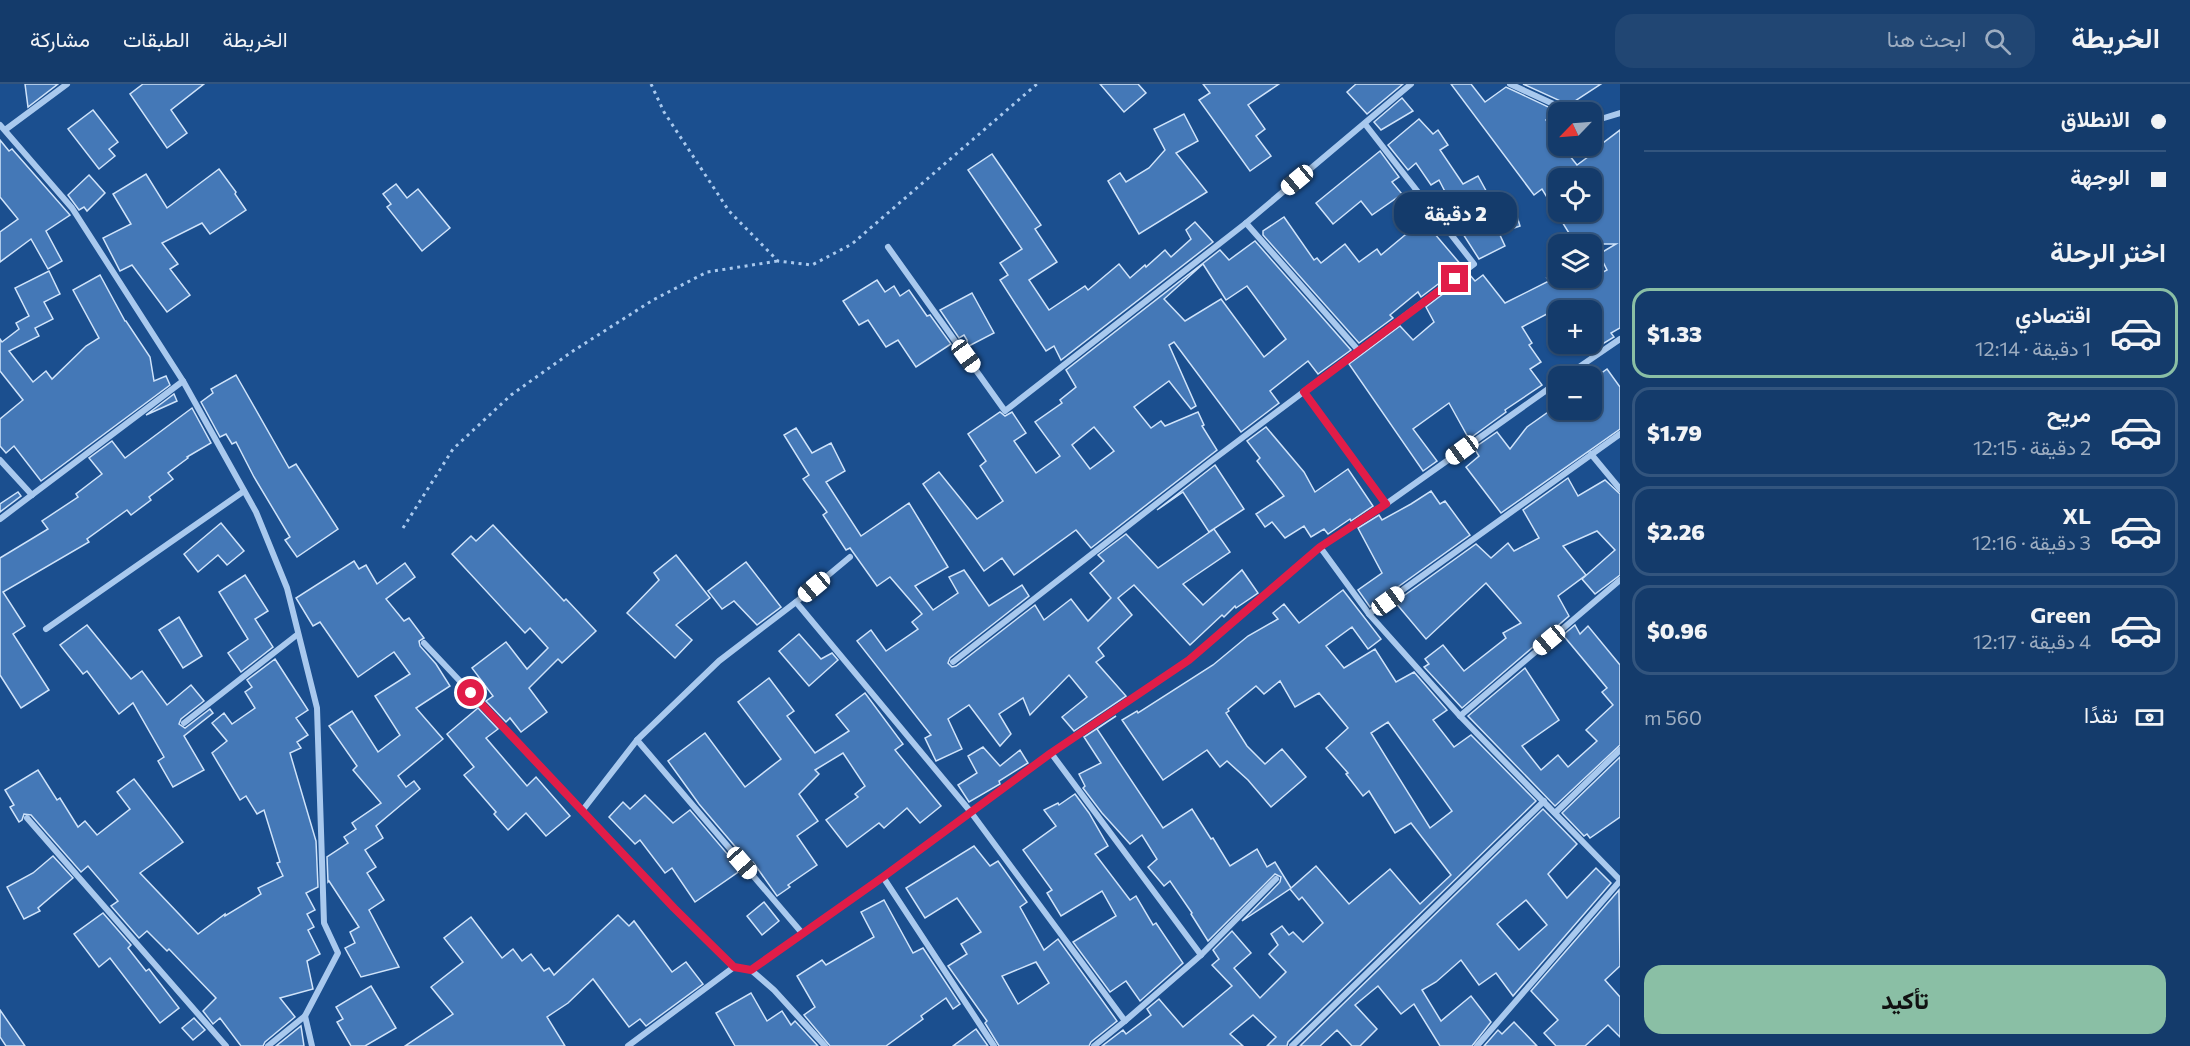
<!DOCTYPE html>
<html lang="ar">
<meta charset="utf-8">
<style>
:root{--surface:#143b6b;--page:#214673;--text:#f1f3f6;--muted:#9dadc1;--line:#33557e;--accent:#8abfa5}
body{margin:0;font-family:Commissioner,Vazirmatn,sans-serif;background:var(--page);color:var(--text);direction:rtl;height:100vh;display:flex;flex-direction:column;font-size:22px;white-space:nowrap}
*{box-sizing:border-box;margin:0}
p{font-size:20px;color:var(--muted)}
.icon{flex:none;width:33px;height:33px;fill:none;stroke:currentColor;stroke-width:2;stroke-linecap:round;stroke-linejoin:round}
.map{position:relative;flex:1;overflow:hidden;direction:ltr}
.side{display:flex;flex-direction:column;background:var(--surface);width:570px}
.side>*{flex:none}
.hud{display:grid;align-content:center;height:132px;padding:0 24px;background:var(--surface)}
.needle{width:39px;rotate:245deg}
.controls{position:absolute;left:1548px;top:18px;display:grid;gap:12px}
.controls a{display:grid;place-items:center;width:54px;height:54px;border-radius:12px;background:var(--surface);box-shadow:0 2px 4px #0004,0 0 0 2px var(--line);font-size:30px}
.end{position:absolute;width:27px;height:27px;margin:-14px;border:8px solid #e11d48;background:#fff;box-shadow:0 0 0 3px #fff}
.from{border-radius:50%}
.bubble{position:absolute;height:42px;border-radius:18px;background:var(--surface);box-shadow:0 2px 4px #0004,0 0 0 2px var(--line);font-size:20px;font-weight:800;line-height:42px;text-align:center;direction:rtl}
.car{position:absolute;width:18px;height:36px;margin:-18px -9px;border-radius:8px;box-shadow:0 0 4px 2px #0007;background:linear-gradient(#fff 24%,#345 0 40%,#fff 0 76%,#345 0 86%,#fff 0)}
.hud b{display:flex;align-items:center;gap:21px;height:57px;font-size:22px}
.hud b+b{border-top:2px solid var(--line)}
.hud i{width:15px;height:15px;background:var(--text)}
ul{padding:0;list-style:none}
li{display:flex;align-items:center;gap:18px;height:90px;margin:0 12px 9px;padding:0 12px;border:3px solid var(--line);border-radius:18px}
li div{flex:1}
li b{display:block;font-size:22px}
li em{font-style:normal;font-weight:800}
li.selected{border-color:var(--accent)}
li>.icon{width:54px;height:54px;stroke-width:1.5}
h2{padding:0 24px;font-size:27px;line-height:72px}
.pay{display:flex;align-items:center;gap:15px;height:66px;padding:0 24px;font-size:22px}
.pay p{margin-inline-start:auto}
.primary-button{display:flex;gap:12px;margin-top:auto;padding:12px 24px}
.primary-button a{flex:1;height:69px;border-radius:18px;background:var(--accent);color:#111;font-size:24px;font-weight:800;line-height:69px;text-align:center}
header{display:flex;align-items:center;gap:36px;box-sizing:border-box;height:84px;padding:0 30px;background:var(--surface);border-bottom:2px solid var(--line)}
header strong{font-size:28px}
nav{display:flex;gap:33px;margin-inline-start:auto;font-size:21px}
.search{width:420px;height:54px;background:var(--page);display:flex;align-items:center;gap:15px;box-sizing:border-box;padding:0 21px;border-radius:18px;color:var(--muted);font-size:22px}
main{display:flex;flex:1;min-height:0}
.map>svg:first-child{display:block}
.building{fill:#4478b7;stroke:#cfe3fa;stroke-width:1.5;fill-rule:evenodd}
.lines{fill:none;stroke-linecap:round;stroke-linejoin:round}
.path{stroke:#a9c9ee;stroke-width:3;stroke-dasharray:3 4.5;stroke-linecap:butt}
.minor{stroke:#a9c9ee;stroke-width:6}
.route{stroke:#e11d48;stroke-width:8}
</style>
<header>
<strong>الخريطة</strong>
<div class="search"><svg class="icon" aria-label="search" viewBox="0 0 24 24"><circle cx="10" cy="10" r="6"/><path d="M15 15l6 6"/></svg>ابحث هنا</div>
<nav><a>الخريطة</a><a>الطبقات</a><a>مشاركة</a></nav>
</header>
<main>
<section class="side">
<div class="hud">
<b><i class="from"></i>الانطلاق</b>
<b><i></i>الوجهة</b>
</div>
<h2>اختر الرحلة</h2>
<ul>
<li class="selected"><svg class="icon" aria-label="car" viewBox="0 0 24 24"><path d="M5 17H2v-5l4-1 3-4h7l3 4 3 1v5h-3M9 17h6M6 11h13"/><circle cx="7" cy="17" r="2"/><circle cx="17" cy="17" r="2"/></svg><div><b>اقتصادي</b><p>1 دقيقة · 12:14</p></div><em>$1.33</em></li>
<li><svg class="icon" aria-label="car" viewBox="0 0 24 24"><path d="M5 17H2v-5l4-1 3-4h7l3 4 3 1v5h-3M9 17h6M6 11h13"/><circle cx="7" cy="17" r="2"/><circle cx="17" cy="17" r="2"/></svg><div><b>مريح</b><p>2 دقيقة · 12:15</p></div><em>$1.79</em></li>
<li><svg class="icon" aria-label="car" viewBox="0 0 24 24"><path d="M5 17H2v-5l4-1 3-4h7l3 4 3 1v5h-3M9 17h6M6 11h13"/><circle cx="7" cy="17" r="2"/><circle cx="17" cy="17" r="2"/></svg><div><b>XL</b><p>3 دقيقة · 12:16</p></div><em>$2.26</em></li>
<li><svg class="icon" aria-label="car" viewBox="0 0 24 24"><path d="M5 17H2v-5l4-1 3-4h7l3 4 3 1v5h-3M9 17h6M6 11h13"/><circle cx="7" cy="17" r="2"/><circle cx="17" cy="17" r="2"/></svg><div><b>Green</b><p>4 دقيقة · 12:17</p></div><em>$0.96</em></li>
</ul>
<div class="pay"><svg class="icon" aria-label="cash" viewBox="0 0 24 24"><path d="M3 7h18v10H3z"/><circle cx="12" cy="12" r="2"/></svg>نقدًا<p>560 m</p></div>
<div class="primary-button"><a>تأكيد</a></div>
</section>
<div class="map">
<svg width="1620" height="962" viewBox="0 0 1620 962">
<rect width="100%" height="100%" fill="#1b4f8f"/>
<g class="building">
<path d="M25,0h33l-30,23z"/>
<path d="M143,0h61l-33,26 16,23 -20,15 -37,-54z"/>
<path d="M1100,0h38l8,9 -22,19z"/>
<path d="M1203,0h76l-31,21 17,24 -9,7 15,20 -21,15 -51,-71 11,-7z"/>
<path d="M1356,0h47l-36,30 -20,-22z"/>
<path d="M1451,0h20l14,18 21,-15 53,25 -13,8 9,13 -1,1 4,6v6h4l15,19 23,-17 -1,-2 21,-16v198l-9,5 3,4 -18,11 -4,-9v-29h-20l-4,-7 -46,24 10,16 -3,2 12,17 -11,7 12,16 -37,25 1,2 -37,27 -20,-36 -36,26 24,32 -14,10 -74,-107 51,-38 13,14 21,-18 -8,-15 43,-33 6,7 8,-6 22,28 44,-22 -2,-3h34l2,5 24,-13 -8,-16 17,-10h-63l16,-11 -27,-44 -8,6zM1558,94h34v34h-34z"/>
<path d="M1523,0h78l-32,21z"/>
<path d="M1402,14l11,13 -32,19 -7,-8z"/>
<path d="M93,26l25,32 -9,7 6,7 -16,13 -31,-40z"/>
<path d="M1184,30l14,27 -22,12 31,39 -68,42 -31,-53 12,-8 6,9 23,-14 16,-18 -11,-21z"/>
<path d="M1419,35l14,15 5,-4 10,15 -8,5 23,34 15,-8 23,42 15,-5 4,13 -21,7 6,13 -26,13 -16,-25 3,-2 -27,-52 -8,5 -15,-22 -8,7 -20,-25z"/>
<path d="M0,56l9,11 3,-2 58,66 -24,16 16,30 -14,8 -17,-30 -31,23v-30l18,-13 -18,-22z"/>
<path d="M1380,67l19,26 -7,5 10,12 -30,21 -11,-14 -28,23 -17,-21z"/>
<path d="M992,70l49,71 -6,4 22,33 -28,18 20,30 36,-24 3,4 31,-26 11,14 15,-13 1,2 19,-17 6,7 20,-18 -5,-9 9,-8 18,20 -152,118 -7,-14 -8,5 -46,-71 8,-5 -8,-12 22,-14 -54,-79z"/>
<path d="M219,85l17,23 -1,2 11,16 -36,24 -8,-11 -40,20 16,21 -8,5 20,26 -23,17 -35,-47 -12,6 -17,-33 28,-14 -18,-30 33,-20 21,34z"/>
<path d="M89,91l16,18 -18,18 -3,-4 -5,3 -11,-15z"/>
<path d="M396,100l11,14 11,-9 32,39 -28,23 -35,-44 4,-3 -8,-10z"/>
<path d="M1284,133l30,43 3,-2 4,5 24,-19 14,18 18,-13 4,6 42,-35 39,46 -41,31 -3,-5 -28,23 3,3 -34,25 -96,-108v-4z"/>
<path d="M1255,157l96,109 -33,24 -10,-13 -38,30 9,12 -38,29 -67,-90 -5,3 27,61 -5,3 -22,-28 -35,26 17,21 10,-7 4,5 33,-14 6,13 -2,1 15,24 -126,98 -15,-18 -62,45 -12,-17 -18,13 -61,-87 16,-12 38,47 26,-18 -23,-35 6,-5 -18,-27 32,-22 5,4 7,-4 14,21 -12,8 22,32 24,-17 -25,-34 27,-19 -2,-3 16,-13 -10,-17 154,-120 9,10zM1203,180l23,36 21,-14 39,53 -22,18 -43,-58 -36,22 -21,-22zM1094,343l20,24 -24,18 -18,-24z"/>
<path d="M49,187l11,23 -16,8 9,17 -18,9 4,8 -30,15 24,31 13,-11 6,8 34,-33 13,-8 -26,-48 27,-15 25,46h1l24,36 4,24 12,-5 4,9 -129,96 -27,-35 -8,7 -6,-7v-27l23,-19 -23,-29v-32l2,3 17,-13 -3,-6 13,-7 -14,-28z"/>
<path d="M877,196l8,12 9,-6 6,10 9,-6 18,26 3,-1 21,29 -35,23 -18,-27 -12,7 -18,-27 -9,5 -16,-24z"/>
<path d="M972,209l22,40 -27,14v-7l-3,-5 -5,3 -19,-28z"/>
<path d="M1607,285l13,18v42l-119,84 -35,-46 13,-11 -5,-8 23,-16 13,17 17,-22 24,-17h41v-30z"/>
<path d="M236,291l53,93 7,-4 42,65 -41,28 -12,-17 5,-3 -36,-60 -18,-35 -4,2 -6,-10 -6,3 -19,-35 12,-9 -2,-4z"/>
<path d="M174,310l3,7 -31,14z"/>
<path d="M192,324l19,35 -24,14 1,1 -20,15 5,6 -24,18 2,3 -20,15 -4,-5 -40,29 2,3 -86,50 22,34 -12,8 36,56 -28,18 -21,-33v-117l48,-29 -6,-8 36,-24 -2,-3 26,-20 -13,-16 23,-17 13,17z"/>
<path d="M1266,343l38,45 11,20 33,-23 25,37 -22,15 -1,-2 -22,15 -4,-5 -13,8 -7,-11 -19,12 -13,-16 -7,5 -9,-13 28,-18 -27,-35 3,-3 -13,-17z"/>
<path d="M796,344l16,25 19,-10 14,28 -19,11 35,54 48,-33 39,64 -33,19 18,24 25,-17 -9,-16 15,-7 25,36 33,-21 7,11 -79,62 -2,5 4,4 4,-1 79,-61 9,15 27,-21 17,22 23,-23 -21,-25 14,-12 -6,-6 28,-21 32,34 56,-39 16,23 -47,32 20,21 39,-35 16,23 -22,15 -1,-2 -11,11 -2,-2 -32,30 -56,-60 -16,13 14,17 -34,33 6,8 -8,6 30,34 -52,35 -12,-14 25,-20 -18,-22 -39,40 -7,-17 -24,16 12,20 -11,12 -31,-41 -21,14 14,30 -26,12 -11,-23 6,-3 -74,-94 14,-11 15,21 32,-22 -6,-7 10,-8 -32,-37 -13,9 -27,-38 -4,2 -23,-35 4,-3 -24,-33 6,-4 -25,-40z"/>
<path d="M1215,381l29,44 -35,23 -26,-40 -26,18z"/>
<path d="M1568,394l10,18 27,-16 15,14v81l-25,19 -13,-15 33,-29 -18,-19 -34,15 23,29 -28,21 11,20 -107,92 -38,-41 5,-3 -4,-5 18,-14 21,26 42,-33 -3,-5 18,-10 -35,-40 -60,56 -31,-37 -18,13 99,-71 15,14 17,-15 6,8 25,-13 -16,-28z"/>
<path d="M1431,407l9,13 5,-3 25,34 -100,72 -12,-17 24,-17 -24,-45 21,-13 3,5 29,-16z"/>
<path d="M18,408l3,4 -21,16v-8z"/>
<path d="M221,439l23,28 -17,14 -9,-10 -20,17 -14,-18z"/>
<path d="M493,441l71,76 2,-2 30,32 -34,32 -4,-4 -29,29 18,24 -26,20 -11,-14 -4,4 -20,-21 7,-5 -21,-28 34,-26 21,27 21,-21 -18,-20 -5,5 -73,-79 19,-18 5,5z"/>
<path d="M676,471l34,43 -34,27 16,15 -17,18 -48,-45 32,-33 -5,-7z"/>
<path d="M354,477l5,8 7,-4 11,19 28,-21 10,14 -29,22 18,22 5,-3 15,20 -5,3 1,5 16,18 14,22 -34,22 27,31 -45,37 8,11 8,-6 6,8 -44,37 7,12 -18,12 11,17 -9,6 17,27 -15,10 30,57 -38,10 -16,-29 10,-5 -5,-11 9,-5 -30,-46 -1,1 -1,-25 21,-14 -4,-6 12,-8 -4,-6 29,-20 -28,-33 4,-4 -28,-40 23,-15 26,41 22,-17 -25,-39 35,-22 -16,-22 -36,25 -38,-55 -7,4 -17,-28z"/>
<path d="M746,478l35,45 -24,18 -23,-24 -12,8 -14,-18z"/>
<path d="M245,491l23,36 -13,8 18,28 -32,25 -13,-19 20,-14 -29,-47z"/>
<path d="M1343,506l38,49 -13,10 -16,-22 -26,19 18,22 31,-19 21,33 18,-10 33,38 -14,10 21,27 17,-12 65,66 -248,241 -1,4h-20l9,-9 -23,-22 -23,19 13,12h-141l21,-16 3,4 25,-19 -4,-6 12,-10 24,28 49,-41 -20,-21 7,-6 -6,-9 19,-19 19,22 -17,15 26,30 26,-26 -17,-18 9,-9 -7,-11 11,-8 7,9 4,-3 10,10 20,-19 -21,-26 -3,3 -9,-11 -48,32 38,-39 1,-5 -6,-3 -67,67 -17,-27 1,-1 -22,-32 -6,5 -16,-19 9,-8 -15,-24 -12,9 -28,-31 -19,-25 2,-2 -6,-12 22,-11 -17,-26 32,-21 -19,13 66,99 29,-19 19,30 2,-1 17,28 27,-17 10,18 8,-5 16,26 25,-22 33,38 41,-35 30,35 31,-29 -40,-52 -16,10 -26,-42 -6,5 -17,-22 2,-1 -22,-25 22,-20 -29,-35 -24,14 -15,-26 -16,13 -8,-8 -28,23 1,2 -3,2 21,33 18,18 17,-15 24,28 -35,30 -23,-27 -21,-19 -7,6 -13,-17 -44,30 -41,-60 15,-9 1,2 75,-48 35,-29 30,-17 -5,-6 11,-9 15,19zM1388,638l64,89 -22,17 -59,-95z"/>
<path d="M179,533l23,39 -19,12 -24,-38z"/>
<path d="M87,541l44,54 11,-8 25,34 24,-20 13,16 -23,18 -2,5 6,4 25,-19 3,4 -29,23 20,34 -31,17 -15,-26 6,-4 -31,-54 -14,11 -32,-43 -4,3 -23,-29z"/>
<path d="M1575,541l5,9 8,-8 32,39v80l-65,61 -87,-90 57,-48 34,52 -37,26 19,24 17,-15 10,12 29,-26 -11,-11 27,-25 -11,-13 5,-4 -44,-53z"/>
<path d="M799,550l22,25 11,-6 6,7 -29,26 -30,-35z"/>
<path d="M275,575l33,51 -12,8 12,17 -11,7 4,6 -11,5 26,88 2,46 -12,6 9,17 -8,4 7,13 -6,3 12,24 -13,7 6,28 -33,9 15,19 -30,25 -2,4h-22l-21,-28 -7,6 -10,-13 13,-13 -47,-49 -2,2 -20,-20 -8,7 -28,-32 7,-5 -30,-35 -7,6 -50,-57 -7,-1 -2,6 -3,2 -9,-15 4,-2 -9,-15 33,-20 19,30 3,-2 18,29 7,-6 12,14 33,-26 -13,-17 17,-13 49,63 -43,31 58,61 27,-20v2l36,-22 -3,-6 25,-12 -6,-13 3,-1 -16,-52 -7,4 -11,-18 -6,4 -28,-47 15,-12 -15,-18 12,-10 8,11 23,-16 -10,-16 7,-5 -5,-7z"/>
<path d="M769,594l25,33 -7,5 28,37 34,-22 -13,-16 29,-22 38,51 -8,6 46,56 -21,17 -13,-15 -23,20 -5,-5 -32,24 -21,-27 32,-23 -3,-3 10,-8 -22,-33 -28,17 4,4 -20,20 19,27 -21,15 20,29 -29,20 2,2 -13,9 -24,-34 -3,2 -51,-60 -31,-43 37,-28 40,54 36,-28 -43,-57z"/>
<path d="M478,624l20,21 -12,9 41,48 9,-9 34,39 -24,20 -20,-23 -18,17 -14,-16 2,-2 -32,-37 10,-8 -27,-33z"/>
<path d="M983,663l17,19 20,-16 8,13 -29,18 1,3 -31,18 -11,-17 19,-12 -9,-17z"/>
<path d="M1620,673v60l-30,21 -3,-4 -3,2 -22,-23z"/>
<path d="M1075,710l14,19 19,33 -13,8 35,46 6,-4 17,29 3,-2 27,40 -43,38 -14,-20 -16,11 -37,-50 43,-26 -14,-25 -41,25 -14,-23 5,-3 -29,-40 33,-24 -12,-16 14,-7 1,2z"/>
<path d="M645,711l28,28 17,-13 51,60 -46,32 -23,-34 -7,5 -25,-33 -5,4 -26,-27 14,-15 7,7z"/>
<path d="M1543,725l34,35 -29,30 19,24 29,-30 15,15 -98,113 -17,-23 -17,12 -18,-25 -25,22 -14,8 19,31 30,-25 20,26 -19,24h-32l-26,-42 -13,10 -23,-28 -23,19 22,24 -17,17h-8l-15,-16 -17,16h-20zM1526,816l21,25 -28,25 -22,-26z"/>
<path d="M974,762l16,20 8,-5 29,41 -7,5 24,43 14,-11 59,82 -26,21 -2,4h-90l-14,-23 2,-2 -39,-55 19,-12 -6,-10 20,-12 -24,-34 -32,20 -19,-30zM1036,878l13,21 -31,21 -16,-28z"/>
<path d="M53,772l20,22 -35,30 2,3 -16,8 -17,-32 26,-14z"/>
<path d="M1619,806l1,76 -15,14 15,17v40l-12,-12 -23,21h-29l-12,-13 14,-13 -27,-29z"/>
<path d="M884,816l29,53 10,-5 37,56 -7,5 -7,-11 -25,18 2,3 -37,27h-56l-26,-31 11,-8 -18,-31 25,-16 4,5 48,-28 -13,-25z"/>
<path d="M764,818l15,19 -17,14 -15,-19z"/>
<path d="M103,829l28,32 -3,3 18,23 3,-2 30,39 -19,15 -50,-65 -11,9 -25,-33z"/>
<path d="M618,831l11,11 5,-5 38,51 14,-10 17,22 -57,42 -6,-7 -11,8 -36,-48 -25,24 -21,14 18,29h-160l48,-32 -22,-27 32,-25 -19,-24 27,-21 31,41 11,-9 9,12 9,-7 13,17 5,-3 5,7z"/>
<path d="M371,902l25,42 -31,18h-14l-14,-24 6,-3 -7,-12z"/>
<path d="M751,909l16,28 15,-10 9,14 4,-4 23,25h-83l-19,-33z"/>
<path d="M0,926l25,36h-19l-6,-9z"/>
<path d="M194,934l11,12 -12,10 -11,-12z"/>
<path d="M1514,938l23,24h-53l14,-16 4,4z"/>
<path d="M301,942l3,20h-28z"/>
<path d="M976,945l12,17h-35z"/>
</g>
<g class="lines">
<g class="path">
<path d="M651,0l13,28 65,99 49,50 34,4 40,-21 185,-160"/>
<path d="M403,444l50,-79 58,-54 62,-44 80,-51 54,-28 71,-11"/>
</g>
<g class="minor">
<path d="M1510,0l61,28"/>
<path d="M1592,33l12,1 16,-5"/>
<path d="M0,41l72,83 111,173 73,131 31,76 30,120 7,215 14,30 -33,63 -37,30"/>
<path d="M5,46l62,-46"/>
<path d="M1246,139l113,128"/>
<path d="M888,163l117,164 241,-188 165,-139"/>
<path d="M1566,292l54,-37"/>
<path d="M1304,308l82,112"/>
<path d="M1591,370l29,35"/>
<path d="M0,376l32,35"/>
<path d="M0,435l183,-138"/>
<path d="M1320,463l49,67 91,102 160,164"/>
<path d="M796,518l174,209 155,210 76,-66 75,-76"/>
<path d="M1369,530l251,-180"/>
<path d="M46,545l198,-138"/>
<path d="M424,559l250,265 60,59 17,3 23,20 51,56"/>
<path d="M953,578l257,-200 264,-198 -109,-140"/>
<path d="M1460,632l160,-136"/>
<path d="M184,639l114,-89"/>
<path d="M637,656l165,193"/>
<path d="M1051,669l150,202"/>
<path d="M582,727l55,-71 82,-79 77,-59 54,-45"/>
<path d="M1555,729l65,-63"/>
<path d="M27,734l199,228"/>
<path d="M883,793l111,169"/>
<path d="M751,886l132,-93 168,-124 138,-93 131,-113 66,-43 172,-122"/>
<path d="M305,932l7,30"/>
<path d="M628,962l106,-79"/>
<path d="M1094,962l31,-25"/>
<path d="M1292,962l252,-245"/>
<path d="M1477,962l143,-165"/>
</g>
</g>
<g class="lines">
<path class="route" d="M471,609l203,215 60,59 17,3 132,-93 168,-124 138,-93 131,-113 66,-43 -82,-112 151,-113"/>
</g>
</svg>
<div class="controls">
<a><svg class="needle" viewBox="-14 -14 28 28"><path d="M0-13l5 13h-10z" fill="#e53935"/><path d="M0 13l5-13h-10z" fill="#9dadc1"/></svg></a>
<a><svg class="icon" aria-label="locate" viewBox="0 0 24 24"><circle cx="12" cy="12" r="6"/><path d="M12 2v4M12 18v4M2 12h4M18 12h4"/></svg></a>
<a><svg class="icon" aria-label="layers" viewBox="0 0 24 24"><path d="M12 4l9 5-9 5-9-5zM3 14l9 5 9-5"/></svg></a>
<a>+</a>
<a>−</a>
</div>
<i class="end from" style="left:471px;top:609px"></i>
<i class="end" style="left:1455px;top:195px"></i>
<div class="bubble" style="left:1394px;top:108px;width:123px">2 دقيقة</div>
<i class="car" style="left:1297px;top:96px;rotate:230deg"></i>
<i class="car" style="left:966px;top:272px;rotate:144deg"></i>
<i class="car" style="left:1462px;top:366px;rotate:234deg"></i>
<i class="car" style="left:814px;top:503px;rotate:230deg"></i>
<i class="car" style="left:1388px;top:517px;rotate:54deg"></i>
<i class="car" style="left:1549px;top:556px;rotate:230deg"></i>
<i class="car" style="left:742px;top:779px;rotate:139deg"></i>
</div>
</main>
